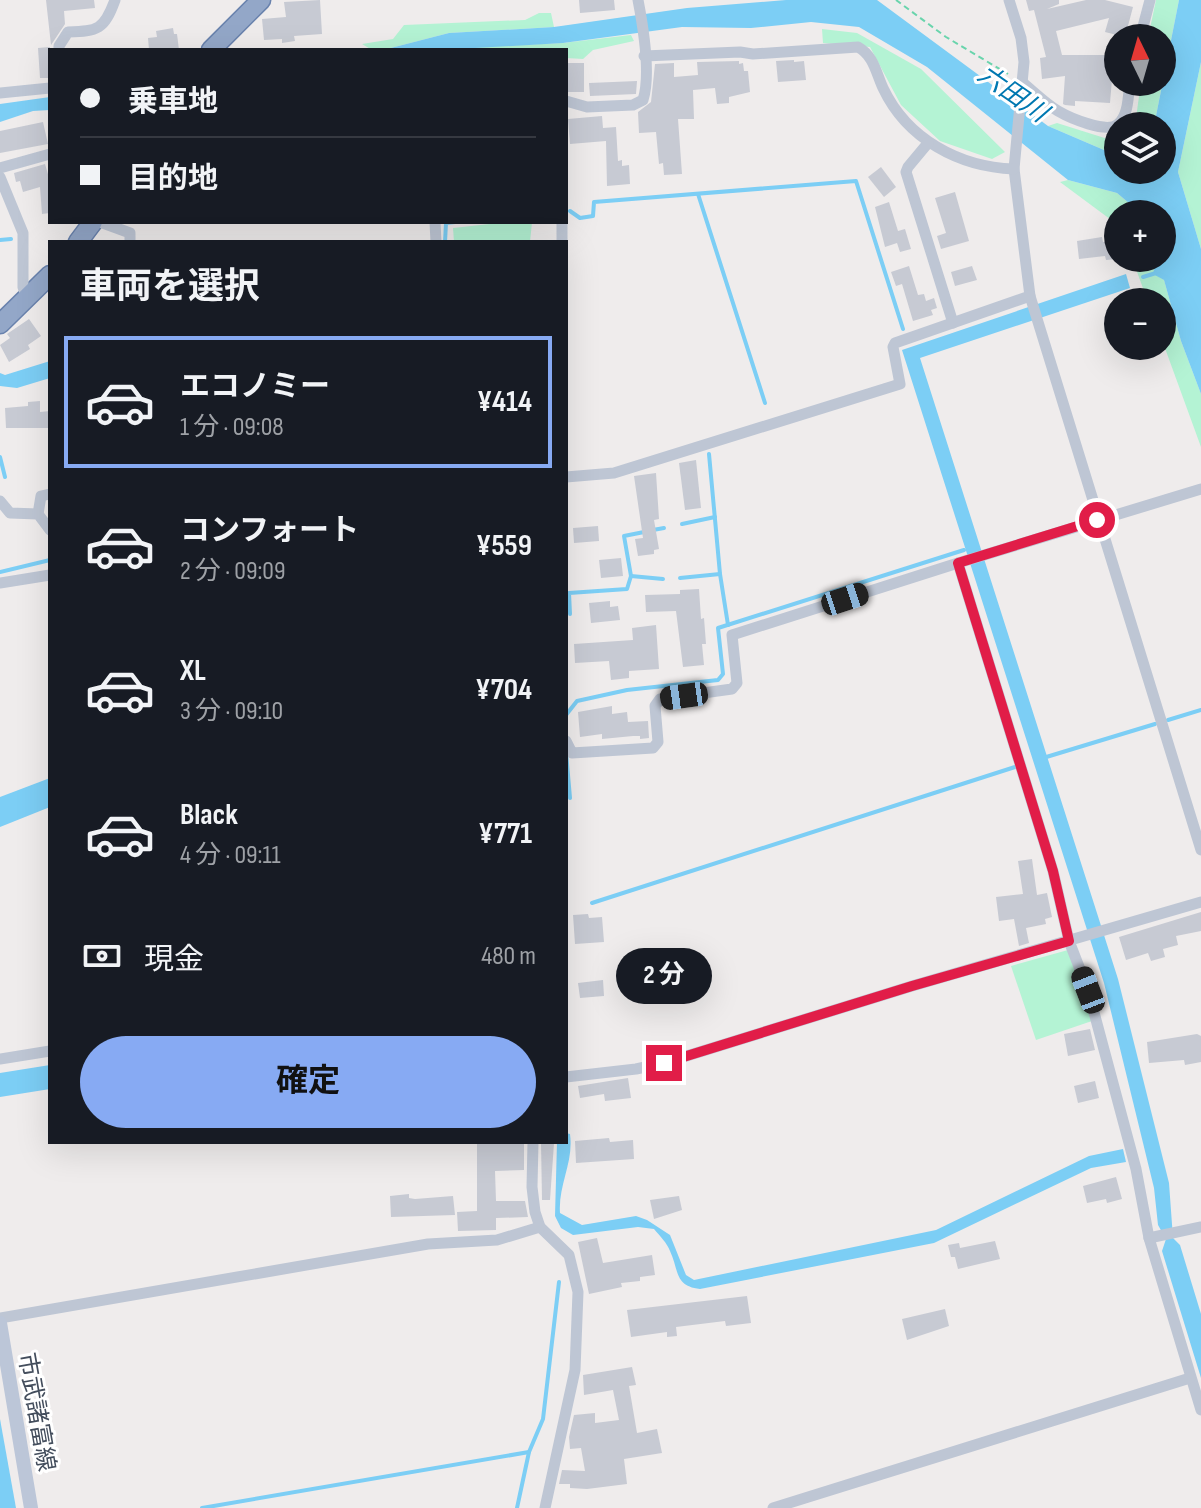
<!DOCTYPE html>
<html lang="ja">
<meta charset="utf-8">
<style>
:root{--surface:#171b24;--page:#20242c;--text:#f1f3f6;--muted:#9ea1a6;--line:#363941;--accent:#87aaf3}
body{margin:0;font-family:"Sofia Sans Condensed","Noto Sans JP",sans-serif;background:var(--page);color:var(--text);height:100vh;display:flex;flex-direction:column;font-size:30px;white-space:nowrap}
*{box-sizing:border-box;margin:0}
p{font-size:26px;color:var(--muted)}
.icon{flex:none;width:44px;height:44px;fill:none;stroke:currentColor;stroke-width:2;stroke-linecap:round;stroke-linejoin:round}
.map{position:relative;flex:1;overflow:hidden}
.drawer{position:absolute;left:48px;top:240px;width:520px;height:904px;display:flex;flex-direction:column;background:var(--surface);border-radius:0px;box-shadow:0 8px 32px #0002}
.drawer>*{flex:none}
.banner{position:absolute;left:48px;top:48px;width:520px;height:176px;border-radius:0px;box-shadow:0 8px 32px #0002;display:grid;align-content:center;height:176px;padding:0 32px;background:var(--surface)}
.needle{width:52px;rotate:355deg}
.tools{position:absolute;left:1104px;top:24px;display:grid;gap:16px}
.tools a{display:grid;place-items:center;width:72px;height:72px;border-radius:50%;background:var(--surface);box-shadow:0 8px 32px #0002;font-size:40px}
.end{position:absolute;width:36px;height:36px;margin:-18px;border:10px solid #e11d48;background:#fff;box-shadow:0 0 0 4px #fff}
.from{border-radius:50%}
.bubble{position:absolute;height:56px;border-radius:28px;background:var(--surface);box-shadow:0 8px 32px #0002;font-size:26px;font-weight:700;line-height:56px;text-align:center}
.car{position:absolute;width:24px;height:48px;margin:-24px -12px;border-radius:10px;box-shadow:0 0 6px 2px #0007;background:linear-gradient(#222 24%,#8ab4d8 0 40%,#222 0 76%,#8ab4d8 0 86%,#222 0)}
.banner b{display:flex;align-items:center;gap:28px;height:76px;font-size:30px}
.banner b+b{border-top:2px solid var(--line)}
.banner i{width:20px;height:20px;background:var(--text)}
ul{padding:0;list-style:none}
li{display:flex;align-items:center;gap:24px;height:132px;margin:0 16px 12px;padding:0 16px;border:4px solid transparent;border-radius:0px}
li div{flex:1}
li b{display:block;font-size:30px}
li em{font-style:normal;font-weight:700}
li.active{border-color:var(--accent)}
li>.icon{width:72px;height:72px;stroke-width:1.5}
h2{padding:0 32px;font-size:36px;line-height:96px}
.pay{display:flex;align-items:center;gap:20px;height:88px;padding:0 32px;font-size:30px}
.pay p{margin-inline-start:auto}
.action{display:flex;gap:16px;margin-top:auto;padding:16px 32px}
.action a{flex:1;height:92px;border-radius:48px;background:var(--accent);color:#111;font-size:32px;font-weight:700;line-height:92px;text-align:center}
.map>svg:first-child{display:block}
.green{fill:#b4f3d4}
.water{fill:#7ccef5}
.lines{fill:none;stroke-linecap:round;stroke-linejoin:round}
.stream{stroke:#7ccef5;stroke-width:4}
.building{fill:#c7cad3}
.trunk-casing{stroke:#6982ad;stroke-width:21}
.path{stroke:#69d4ac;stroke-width:2;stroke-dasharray:6 4;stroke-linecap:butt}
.minor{stroke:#bec6d4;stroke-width:11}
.secondary{stroke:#bcc6d8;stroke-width:14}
.trunk{stroke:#93a7c8;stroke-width:18}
.route{stroke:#e11d48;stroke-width:10}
.labels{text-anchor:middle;stroke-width:6;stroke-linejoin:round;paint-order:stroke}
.street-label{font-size:24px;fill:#434d5c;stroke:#fff}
.water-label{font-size:26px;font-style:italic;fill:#0078b1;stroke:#fff}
</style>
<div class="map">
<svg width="1201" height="1508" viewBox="0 0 1201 1508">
<rect width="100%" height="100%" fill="#efecec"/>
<g class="green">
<path d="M1156,0h23l-25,126h-23l5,-8 5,-36h21v-44h-14z"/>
<path d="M539,13h12l3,14 -105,6 -66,17h-11l-10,-6 31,-5 11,-14 121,-5z"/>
<path d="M822,29l35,4 64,36 84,83 -13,7 -52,-18 -39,-36 -31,-58 -47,-4z"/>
<path d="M631,35l3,6 -41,9 -10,9 -17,-1v-8h-109l-3,-2 109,-5z"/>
<path d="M1201,62v187l-23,-77z"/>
<path d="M1057,123l54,17 7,-3v19l-70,-30z"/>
<path d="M1068,180l49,13 25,21h-24v11l-58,-43z"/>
<path d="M508,222h24l-2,20h-76l-1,-14z"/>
<path d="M1132,258h25l-3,15 10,7 17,61 20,53v53l-39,-107v-38h-14z"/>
<path d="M1068,950l24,71 -56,19 -25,-74z"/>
</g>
<g class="water">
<path d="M786,0h91l171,126 70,30v14h44v-44h-8l25,-126h22v62l-23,110 23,77v145l-20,-53 -17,-61 -11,-6 4,-16h5v-44h-20l-25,-21 -49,-13 -141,-113 -68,-40 -48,-5 -60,6 -69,-1 -119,16 -123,7h-57l66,-17 105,-6 133,-19z"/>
<path d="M50,97v13l-17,1 -33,11v-18z"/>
<path d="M1126,274l4,14 -210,70 198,621 51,204 4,55 7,7 21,69v64l-39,-127 4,-12 -8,-14 -4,-37 -50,-205 -202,-633z"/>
<path d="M50,361v17l-33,10 -17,-2v-13l5,2z"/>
<path d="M50,778v29l-50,20v-30z"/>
<path d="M50,1065v24l-50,8v-24z"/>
<path d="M566,1133l4,1c4,28 -12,51 -10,79l22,12 54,-9 11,4 23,15 16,40 8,5 242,-50 153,-74 34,-7 3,13 -35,6 -157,75 -234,46c-26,-3 -21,-19 -30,-38 -3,-8 -10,-15 -16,-22l-16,-2 -65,8 -12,-7 -6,-12 2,-74h9z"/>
<path d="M0,1419l16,89h-16z"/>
</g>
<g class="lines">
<g class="stream">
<path d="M698,194l67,209"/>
<path d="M570,211l10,7 13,-2 1,-14 262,-21 47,148"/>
<path d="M0,240l11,-1"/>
<path d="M445,242l1,-19 9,-1"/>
<path d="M1143,277l13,-4"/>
<path d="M709,454l11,120 8,51"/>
<path d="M0,457l5,20"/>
<path d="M682,524l33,-7"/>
<path d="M653,530l11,-2"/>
<path d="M0,572l50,-12"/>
<path d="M631,576l32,3"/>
<path d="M680,578l40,-4"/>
<path d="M570,614l-1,-21 58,-4 4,-13 -7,-40 20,-4"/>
<path d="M566,715l11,-14 50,-11 91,-10 5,-6 -5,-46 246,-78"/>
<path d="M1168,720l33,-10"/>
<path d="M566,752l4,46"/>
<path d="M1043,758l112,-34"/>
<path d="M592,903l423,-136"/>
<path d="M202,1508l327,-56 14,-33 16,-137"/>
<path d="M517,1508l12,-56"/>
</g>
</g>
<g class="building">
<path d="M46,0h48l1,8 -31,3 1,13 -14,21z"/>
<path d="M320,0l2,34 -28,2 1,5 -13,2v-4l-18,1 -2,-21 24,-2 -2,-15z"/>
<path d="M579,0h35l1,10 -35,3z"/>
<path d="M1026,0h33v4l-12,5 39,-9h19l28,7 -8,30 -20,-5 4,-14 -53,13 6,24h52l-4,48 -35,-2v5l-10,-1 -2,-1 2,-28 -23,3 -2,-21 6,-1 -12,-47 -5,1z"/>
<path d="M173,28l1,6h3l2,16h-30l-1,-12 9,-1 -1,-6z"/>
<path d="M50,47v31h-10l-2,-30z"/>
<path d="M794,60v2l10,-1 2,19 -28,2 -2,-21z"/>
<path d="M739,61v3l4,-1 1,8h4l2,21 -21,5v6l-12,1 -2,-16 -22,2 1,29h-16l4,55 -18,1 -1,-12 -4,1 -3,-32 -17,1 -1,-21 13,-10 4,-38 19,-1v14l24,-2 -1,-13z"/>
<rect x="566" y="63" width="18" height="29"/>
<path d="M637,81l-1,13 -46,2 -1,-13z"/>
<path d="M602,116l1,12 13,-1 2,34 4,-1v6l7,-1 1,19 -23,2 -1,-45 -36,3 -2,-25z"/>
<path d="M43,122l5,22 -48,9v-22z"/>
<path d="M45,164l5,17v32l-8,1 -2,-27 -17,5 -3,-11 -4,1 -2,-9z"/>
<path d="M881,167l15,20 -12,10 -16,-20z"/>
<path d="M955,192l14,49 -28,8 -4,-13 9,-3 -11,-35z"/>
<path d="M889,202l9,29 7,-2 6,20 -11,3 -3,-9 -12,4 -10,-40z"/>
<path d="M1102,237l1,5 12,-2 3,19 -12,1 -1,-4 -26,3 -2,-18z"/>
<path d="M909,266l9,29 6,-1 2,7 8,-3 3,10 -6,2 2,5 -20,6 -11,-37 -6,2 -5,-14z"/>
<path d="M972,266l5,14 -22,6 -4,-14z"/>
<path d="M29,319l12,17 -13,9 2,4 -21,13 -9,-17 10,-7 -3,-4z"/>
<path d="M40,401v11l10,-1v17h-44l-1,-20 23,-2v-4z"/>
<path d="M696,460l5,48 -16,2 -6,-47z"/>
<path d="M656,473l3,46 -5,1 5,29 -5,1v4l-16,2 -3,-17 8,-1 -9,-62z"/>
<path d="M598,526l1,15 -25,2 -1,-15z"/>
<path d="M621,558l2,18 -22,2 -2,-18z"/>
<path d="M699,589l2,30 3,-1 2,26h-4l2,21 -21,2 -7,-56 -30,1 -1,-17 35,-1v-4z"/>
<path d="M610,601v6l8,-1 2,14 -29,3 -2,-20z"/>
<path d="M656,625l3,44 -30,2v7l-18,2 -2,-19 -34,2 -1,-19 59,-4 -1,-12z"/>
<path d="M612,706v8l15,-2 1,10 20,-1 1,17 -9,1v-3h-7l-31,3v-5l-22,3 -2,-25z"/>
<path d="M1032,859l5,36 10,-2 5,24 -7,2 1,5 -20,4 3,15 -10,3 -5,-27 -15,2 -3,-24 27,-3 -5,-33z"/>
<path d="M1201,912v19l-25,5 2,9 -15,4 2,8 -14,4 -3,-8 -22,7 -7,-23z"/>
<path d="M588,914l1,4 13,-1 2,25 -29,2 -2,-29z"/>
<path d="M603,980l1,16 -24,2 -2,-15z"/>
<path d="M1090,1029l5,21 -27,6 -4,-22z"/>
<path d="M1197,1034l4,2v26l-16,3 -1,-5 -35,3 -2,-21z"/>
<path d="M628,1078l3,20 -26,3 -1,-7 -24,4 -2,-12z"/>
<path d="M1095,1081l4,17 -21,5 -4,-17z"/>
<path d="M609,1138l1,4 23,-2 1,19 -58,4 -1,-22z"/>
<path d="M477,1142l47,1v27l-29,1 1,30h29l3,16 -32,1v12l-38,1 -1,-19 20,-1z"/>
<path d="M541,1142l13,1 -4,57h-8z"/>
<path d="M1116,1177l6,22 -15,4 -1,-4 -19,4 -4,-17z"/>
<path d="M409,1194v4l6,1 38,-3 2,19 -64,2 -1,-21z"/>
<path d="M679,1196l3,14 -28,9 -4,-19z"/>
<path d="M597,1238l6,25 49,-8 3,20 -15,2v4l-19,2 1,4 -33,7 -11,-52z"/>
<path d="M995,1241l5,18 -42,10 -3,-12h-4l-3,-12 11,-2 1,5z"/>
<path d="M747,1296l4,27 -25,3 -1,-5 -49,6 1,9 -10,1v-5l-36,5 -4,-27z"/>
<path d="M945,1309l4,17 -42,14 -5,-21z"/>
<path d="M632,1367l4,18 -7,1 8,47 20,-4 5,24 -38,6 3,25 -40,5 -17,-1v-4h-11l3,-14 23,1 -4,-23 -11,1 -1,-12 5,-22 21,-2v10l24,-3 -6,-30 -29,5 -1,-20z"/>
</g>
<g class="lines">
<defs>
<g id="trunk">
<path d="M211,50l50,-50"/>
<path d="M78,242l15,-20"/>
<path d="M0,324l50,-49"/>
</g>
</defs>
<use href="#trunk" class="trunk-casing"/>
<path class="path" d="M896,0l50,37 62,37"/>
<g class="minor">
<path d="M1009,0l12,38 3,24 -10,107 16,127 171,554"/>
<path d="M1140,38l10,-38"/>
<path d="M59,50v-4l9,-14c30,-1 36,-2 47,-32"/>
<path d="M644,56l96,-4 13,2 105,-7c16,9 18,26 25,41 24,51 76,79 131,81"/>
<path d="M1023,83c11,9 23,21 35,28 12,7 49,23 60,13 11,-9 10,-29 12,-42"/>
<path d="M0,93l50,-5"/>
<path d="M566,101l21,6 46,-2 10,-5c8,-25 0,-74 -5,-100"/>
<path d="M928,143l-20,24 -2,5 47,151"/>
<path d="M0,168l50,-14"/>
<path d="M0,177l23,56v54l4,12"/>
<path d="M100,222l30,11v9"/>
<path d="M435,222l1,20"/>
<path d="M562,222v20"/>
<path d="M566,477l48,-4 286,-89 -7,-37 2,-4 135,-47"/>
<path d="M1201,489l-243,74 95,308 16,70 19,49 48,179 13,69 52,172"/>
<path d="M0,501l10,12 28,1 12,16"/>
<path d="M38,514l3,-18 9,-2"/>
<path d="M0,583l50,-8"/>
<path d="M566,741l6,12 81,-5 5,-6 -3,-36 5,-7 72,-10 5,-6 -5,-48 226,-72"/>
<path d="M0,1059l50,-8"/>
<path d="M566,1077l70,-8 28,-6 248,-77 289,-84"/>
<path d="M533,1142l-1,45 3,25 5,15 29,28 9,37 -3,78 -30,138"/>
<path d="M1149,1238l52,-11"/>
<path d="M0,1318l428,-74 69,-4 43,-13"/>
<path d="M773,1508l417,-130"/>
</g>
<path class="secondary" d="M0,1323l31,185"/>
<use href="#trunk" class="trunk"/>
</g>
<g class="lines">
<path class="route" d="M664,1063l248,-77 157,-45 -16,-70 -95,-308 139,-43"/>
</g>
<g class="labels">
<g class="street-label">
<text transform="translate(37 1412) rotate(80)" y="8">市武諸富線</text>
</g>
<g class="water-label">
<text transform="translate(1013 93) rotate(35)" y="9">六田川</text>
</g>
</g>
</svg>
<div class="tools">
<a><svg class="needle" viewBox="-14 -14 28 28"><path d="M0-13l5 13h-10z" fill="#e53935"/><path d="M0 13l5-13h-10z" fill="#9ea1a6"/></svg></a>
<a><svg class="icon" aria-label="layers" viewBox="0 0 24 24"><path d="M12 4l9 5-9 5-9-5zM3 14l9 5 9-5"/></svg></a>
<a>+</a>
<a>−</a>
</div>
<i class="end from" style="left:1097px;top:520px"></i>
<i class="end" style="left:664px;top:1063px"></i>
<div class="bubble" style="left:616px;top:948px;width:96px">2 分</div>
<i class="car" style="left:845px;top:599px;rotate:72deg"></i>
<i class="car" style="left:684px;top:696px;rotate:262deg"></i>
<i class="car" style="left:1088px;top:990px;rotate:339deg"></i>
<div class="banner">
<b><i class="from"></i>乗車地</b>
<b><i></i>目的地</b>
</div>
<section class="drawer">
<h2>車両を選択</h2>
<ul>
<li class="active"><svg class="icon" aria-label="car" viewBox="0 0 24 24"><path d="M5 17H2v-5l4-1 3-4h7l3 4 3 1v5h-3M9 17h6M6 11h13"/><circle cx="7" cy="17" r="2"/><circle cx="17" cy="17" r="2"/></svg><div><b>エコノミー</b><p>1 分 · 09:08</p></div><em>¥414</em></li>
<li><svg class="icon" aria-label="car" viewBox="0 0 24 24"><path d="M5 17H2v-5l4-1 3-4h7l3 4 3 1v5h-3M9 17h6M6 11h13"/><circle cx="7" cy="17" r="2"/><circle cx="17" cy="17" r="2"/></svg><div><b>コンフォート</b><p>2 分 · 09:09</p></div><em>¥559</em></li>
<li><svg class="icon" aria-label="car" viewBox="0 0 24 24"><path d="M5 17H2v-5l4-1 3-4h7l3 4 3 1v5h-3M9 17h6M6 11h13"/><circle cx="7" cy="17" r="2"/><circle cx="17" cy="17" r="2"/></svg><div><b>XL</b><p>3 分 · 09:10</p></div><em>¥704</em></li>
<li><svg class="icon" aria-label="car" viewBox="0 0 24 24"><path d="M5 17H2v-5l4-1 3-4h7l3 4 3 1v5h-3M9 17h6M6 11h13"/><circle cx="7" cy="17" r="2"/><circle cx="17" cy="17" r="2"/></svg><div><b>Black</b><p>4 分 · 09:11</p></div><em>¥771</em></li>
</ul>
<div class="pay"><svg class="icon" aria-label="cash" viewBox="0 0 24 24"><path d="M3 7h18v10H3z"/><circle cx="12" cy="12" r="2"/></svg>現金<p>480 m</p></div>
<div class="action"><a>確定</a></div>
</section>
</div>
